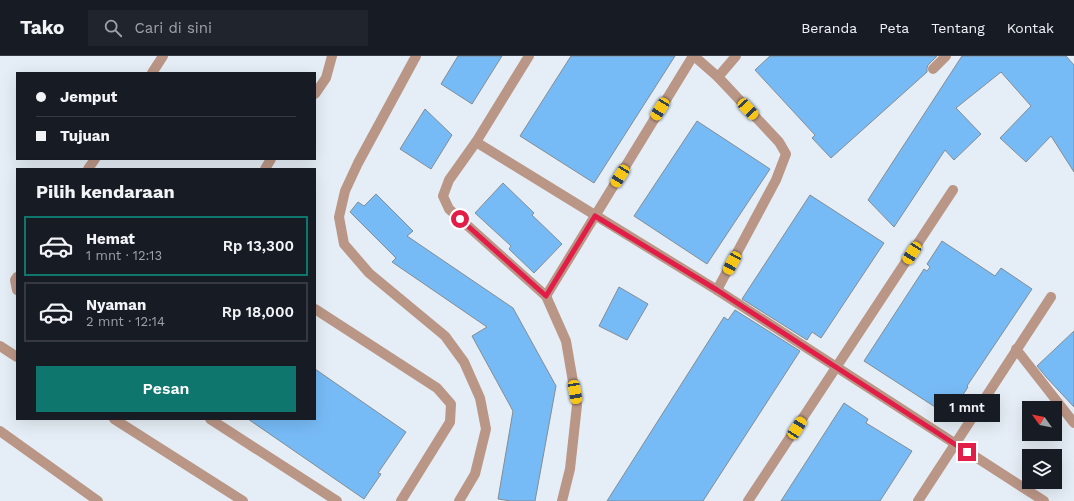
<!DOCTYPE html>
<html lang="id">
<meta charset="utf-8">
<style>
:root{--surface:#171b24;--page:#20242c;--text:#f1f3f6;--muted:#9ea1a6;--line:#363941;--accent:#0f766e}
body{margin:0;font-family:"Work Sans",sans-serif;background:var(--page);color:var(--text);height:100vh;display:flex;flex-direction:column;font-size:15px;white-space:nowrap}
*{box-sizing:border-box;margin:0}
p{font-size:13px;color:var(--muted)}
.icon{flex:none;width:22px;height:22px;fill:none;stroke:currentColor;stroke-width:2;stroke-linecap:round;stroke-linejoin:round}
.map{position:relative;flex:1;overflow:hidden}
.panel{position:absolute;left:16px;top:112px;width:300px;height:252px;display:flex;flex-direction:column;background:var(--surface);border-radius:0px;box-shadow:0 4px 16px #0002}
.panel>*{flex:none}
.guide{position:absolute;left:16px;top:16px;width:300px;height:88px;border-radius:0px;box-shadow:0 4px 16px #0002;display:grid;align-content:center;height:88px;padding:0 20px;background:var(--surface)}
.needle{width:26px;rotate:303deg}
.controls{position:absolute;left:1022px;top:345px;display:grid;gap:8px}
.controls a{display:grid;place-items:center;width:40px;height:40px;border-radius:0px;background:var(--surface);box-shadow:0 4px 16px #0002;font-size:20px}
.end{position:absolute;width:18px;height:18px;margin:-9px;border:5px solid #e11d48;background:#fff;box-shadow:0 0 0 2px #fff}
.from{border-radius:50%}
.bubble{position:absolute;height:28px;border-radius:0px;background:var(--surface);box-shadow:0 4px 16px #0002;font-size:13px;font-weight:600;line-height:28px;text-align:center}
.car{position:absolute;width:12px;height:24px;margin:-12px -6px;border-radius:5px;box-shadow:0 0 3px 1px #0007;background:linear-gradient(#f5c518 24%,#345 0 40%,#f5c518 0 76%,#345 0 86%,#f5c518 0)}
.guide b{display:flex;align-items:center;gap:14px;height:38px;font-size:15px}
.guide b+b{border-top:1px solid var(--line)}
.guide i{width:10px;height:10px;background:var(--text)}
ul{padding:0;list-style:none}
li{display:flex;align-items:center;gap:12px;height:60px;margin:0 8px 6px;padding:0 12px;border:2px solid var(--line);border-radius:0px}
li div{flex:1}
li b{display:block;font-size:15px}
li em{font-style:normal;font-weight:600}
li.active{border-color:var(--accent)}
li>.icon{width:36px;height:36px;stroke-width:1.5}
h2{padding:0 20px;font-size:18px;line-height:48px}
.button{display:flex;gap:8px;margin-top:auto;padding:8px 20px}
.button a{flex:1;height:46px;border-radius:0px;background:var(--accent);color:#fff;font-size:16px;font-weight:600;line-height:46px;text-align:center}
header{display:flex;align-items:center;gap:24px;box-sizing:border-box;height:56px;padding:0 20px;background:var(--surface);border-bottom:1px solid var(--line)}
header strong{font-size:19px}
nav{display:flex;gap:22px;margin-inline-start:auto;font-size:14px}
.search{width:280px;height:36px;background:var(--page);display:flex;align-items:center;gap:10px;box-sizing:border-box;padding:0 14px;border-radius:0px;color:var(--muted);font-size:15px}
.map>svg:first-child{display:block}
.building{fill:#77bbf6;stroke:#838c93}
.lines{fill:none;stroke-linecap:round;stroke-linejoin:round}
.minor{stroke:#ba9686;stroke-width:10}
.tertiary{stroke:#ba9686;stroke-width:10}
.route{stroke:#e11d48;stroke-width:5}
</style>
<header>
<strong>Tako</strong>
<div class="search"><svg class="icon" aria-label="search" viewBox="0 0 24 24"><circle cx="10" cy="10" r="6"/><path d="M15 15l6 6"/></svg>Cari di sini</div>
<nav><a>Beranda</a><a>Peta</a><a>Tentang</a><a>Kontak</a></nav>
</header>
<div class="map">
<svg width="1074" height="445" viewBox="0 0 1074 445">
<rect width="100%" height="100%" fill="#e5eef6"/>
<g class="building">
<path d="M458,0h44l-30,48 -31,-20z"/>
<path d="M571,0h104l-81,127 -74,-47z"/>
<path d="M770,0h167l-9,9 -1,3v4l-96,86 -19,-20 3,-3 -60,-65z"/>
<path d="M962,0h104l8,9v107l-23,-36 -25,26 -26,-24 31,-32 -30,-34 -45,36 25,26 -27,26 -9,-10 -51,77 -26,-27z"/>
<path d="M425,53l27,26 -21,34 -31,-20z"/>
<path d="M697,65l73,48 -63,95 -73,-48z"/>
<path d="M503,127l31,30 -2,2 30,29 -28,29 -25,-24 2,-3 -36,-33z"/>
<path d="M376,138l37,37 -6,5 106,72 43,78 -21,115h-24l-13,-2 15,-88 -41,-75 15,-9 -95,-65 4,-4 -46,-46 8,-10 6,4z"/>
<path d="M810,139l74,48 -63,95 -9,-6 -5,8 -65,-41z"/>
<path d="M942,185l53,35 6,-8 31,21 -65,97 1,1 -19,29 -85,-55 60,-92 3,2 3,-4 -3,-3z"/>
<path d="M619,231l29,17 -21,36 -28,-14z"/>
<path d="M735,254l65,41 -97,150h-96l117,-184 4,3z"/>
<path d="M1074,275v76l-27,-29 -10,-12z"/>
<path d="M315,313l91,63 -28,41 3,1 -17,25 -116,-80h67z"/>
<path d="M844,347l24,16 -2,4 46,28 -32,50h-99z"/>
</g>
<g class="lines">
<g class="minor">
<path d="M416,0l-58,107 -13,28 -6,26 5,27 25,29 76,63 19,26 16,36 6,31 -11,45 -16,27"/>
<path d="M529,0l-53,86 -27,38 -6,16 6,13 97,87 20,45 11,64 -7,64 -8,32"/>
<path d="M694,0l24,21 61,65 7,12 -10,26 -59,110"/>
<path d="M933,13l13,-13"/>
<path d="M152,17l11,-17"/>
<path d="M718,21l18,-21"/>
<path d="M315,38l11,-16 6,-22"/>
<path d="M476,86l241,148 327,211"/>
<path d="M88,113l7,-10"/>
<path d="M265,113l6,-10"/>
<path d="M17,221l-2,3 2,10"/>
<path d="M546,240l147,-240"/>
<path d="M315,253l122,79 14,16 -1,18 -49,79"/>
<path d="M1016,293l58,74"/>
<path d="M210,363l127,82"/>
<path d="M0,375l98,70"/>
<path d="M748,445l205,-311"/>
<path d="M918,445l133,-204"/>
</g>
<g class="tertiary">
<path d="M0,290l17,11"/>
<path d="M114,363l129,82"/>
</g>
</g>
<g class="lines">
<path class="route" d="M460,163l86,77 49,-80 122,74 250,162"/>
</g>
</svg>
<div class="controls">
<a><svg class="needle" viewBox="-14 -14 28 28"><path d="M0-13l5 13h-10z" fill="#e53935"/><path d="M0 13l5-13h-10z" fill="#9ea1a6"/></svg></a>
<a><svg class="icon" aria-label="layers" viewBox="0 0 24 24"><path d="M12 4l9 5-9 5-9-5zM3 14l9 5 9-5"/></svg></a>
</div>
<i class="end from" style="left:460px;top:163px"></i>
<i class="end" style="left:967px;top:396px"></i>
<div class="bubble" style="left:934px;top:338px;width:66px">1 mnt</div>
<i class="car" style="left:660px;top:53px;rotate:212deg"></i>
<i class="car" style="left:748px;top:53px;rotate:137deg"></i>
<i class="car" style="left:620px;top:120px;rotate:212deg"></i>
<i class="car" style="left:912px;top:197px;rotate:213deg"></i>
<i class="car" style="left:732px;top:207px;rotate:208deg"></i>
<i class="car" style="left:575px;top:336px;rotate:170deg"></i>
<i class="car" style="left:797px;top:372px;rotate:33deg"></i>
<div class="guide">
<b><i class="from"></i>Jemput</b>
<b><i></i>Tujuan</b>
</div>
<section class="panel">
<h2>Pilih kendaraan</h2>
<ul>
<li class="active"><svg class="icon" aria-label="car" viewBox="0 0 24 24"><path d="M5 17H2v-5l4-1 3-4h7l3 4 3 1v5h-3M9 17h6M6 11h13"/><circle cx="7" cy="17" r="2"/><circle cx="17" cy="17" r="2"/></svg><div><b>Hemat</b><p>1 mnt · 12:13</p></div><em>Rp 13,300</em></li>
<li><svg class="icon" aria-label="car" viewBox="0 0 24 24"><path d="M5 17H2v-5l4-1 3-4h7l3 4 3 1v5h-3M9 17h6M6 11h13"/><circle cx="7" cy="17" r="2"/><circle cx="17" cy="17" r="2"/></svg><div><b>Nyaman</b><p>2 mnt · 12:14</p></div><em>Rp 18,000</em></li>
</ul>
<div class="button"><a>Pesan</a></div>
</section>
</div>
